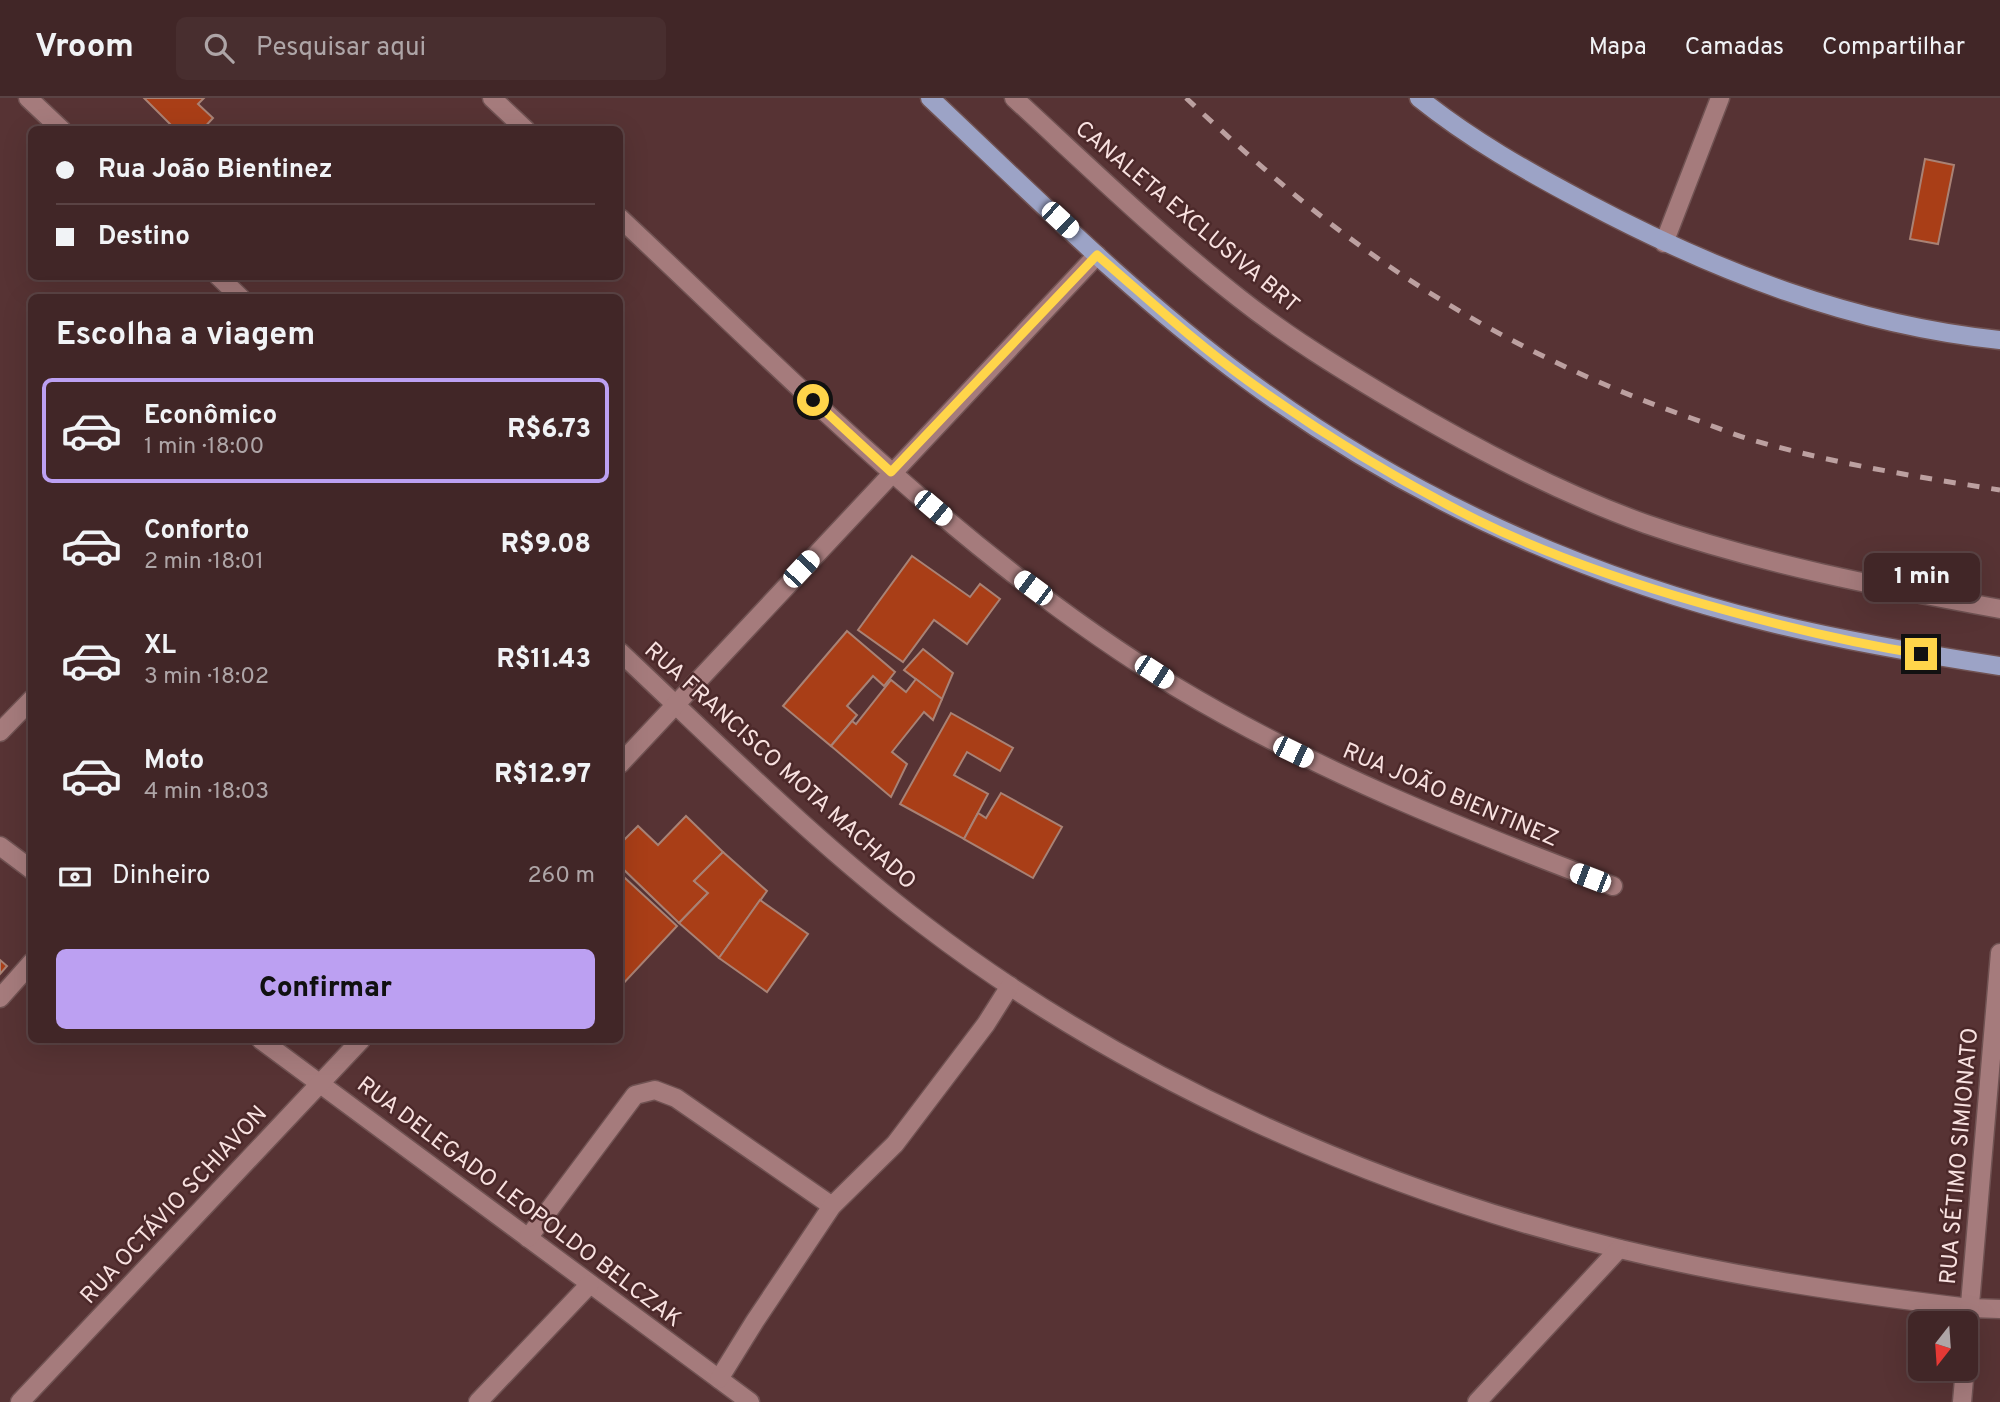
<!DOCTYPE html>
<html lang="pt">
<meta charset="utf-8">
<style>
:root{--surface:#412627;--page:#482e2f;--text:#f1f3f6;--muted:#aea5a7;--line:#5a4344;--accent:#bca0f2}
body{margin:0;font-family:Overpass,sans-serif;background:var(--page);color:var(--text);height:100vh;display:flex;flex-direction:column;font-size:26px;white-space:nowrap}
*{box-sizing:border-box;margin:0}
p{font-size:23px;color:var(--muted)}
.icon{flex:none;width:38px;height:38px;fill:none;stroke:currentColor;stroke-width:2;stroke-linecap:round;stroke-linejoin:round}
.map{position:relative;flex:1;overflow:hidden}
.panel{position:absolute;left:28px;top:196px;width:595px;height:749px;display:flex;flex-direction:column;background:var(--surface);border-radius:10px;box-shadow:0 7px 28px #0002,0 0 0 2px var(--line)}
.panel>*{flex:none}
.guide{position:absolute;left:28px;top:28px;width:595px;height:154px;border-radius:10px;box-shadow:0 7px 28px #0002,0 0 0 2px var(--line);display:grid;align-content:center;height:154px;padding:0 28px;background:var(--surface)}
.needle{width:46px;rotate:197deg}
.controls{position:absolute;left:1908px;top:1213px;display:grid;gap:14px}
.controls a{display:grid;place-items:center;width:70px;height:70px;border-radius:10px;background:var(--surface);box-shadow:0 7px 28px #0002,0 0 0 2px var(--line);font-size:35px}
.end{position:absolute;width:32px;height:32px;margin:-16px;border:9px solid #ffd54a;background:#111;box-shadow:0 0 0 4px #111}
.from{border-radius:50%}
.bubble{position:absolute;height:49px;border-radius:10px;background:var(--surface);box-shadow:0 7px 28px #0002,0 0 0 2px var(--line);font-size:23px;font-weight:800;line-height:49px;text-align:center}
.car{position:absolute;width:21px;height:42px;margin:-21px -10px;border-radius:9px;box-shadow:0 0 5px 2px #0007;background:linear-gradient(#fff 24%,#345 0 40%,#fff 0 76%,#345 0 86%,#fff 0)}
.guide b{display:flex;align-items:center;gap:24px;height:66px;font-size:26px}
.guide b+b{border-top:2px solid var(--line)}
.guide i{width:18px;height:18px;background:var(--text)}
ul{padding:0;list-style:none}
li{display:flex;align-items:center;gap:21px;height:105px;margin:0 14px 10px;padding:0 14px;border:4px solid transparent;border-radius:10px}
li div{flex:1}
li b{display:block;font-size:26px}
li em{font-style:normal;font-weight:800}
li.selected{border-color:var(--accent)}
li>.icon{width:63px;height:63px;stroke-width:1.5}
h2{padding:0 28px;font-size:32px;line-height:84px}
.pay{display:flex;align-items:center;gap:18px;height:77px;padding:0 28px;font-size:26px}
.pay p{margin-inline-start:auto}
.button{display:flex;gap:14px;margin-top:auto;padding:14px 28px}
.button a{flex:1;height:80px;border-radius:10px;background:var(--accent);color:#111;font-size:28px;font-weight:800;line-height:80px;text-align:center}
header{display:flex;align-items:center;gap:42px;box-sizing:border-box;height:98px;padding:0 35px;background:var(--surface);border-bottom:2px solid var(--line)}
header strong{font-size:33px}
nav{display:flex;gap:38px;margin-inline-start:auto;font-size:24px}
.search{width:490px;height:63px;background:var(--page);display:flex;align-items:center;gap:18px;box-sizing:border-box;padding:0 24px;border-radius:10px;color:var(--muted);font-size:26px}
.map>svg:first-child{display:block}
.building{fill:#a93e17;stroke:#a98275;stroke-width:2}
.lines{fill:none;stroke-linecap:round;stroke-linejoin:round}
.minor-casing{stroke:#705252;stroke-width:21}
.major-casing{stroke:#705252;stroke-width:21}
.minor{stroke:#a57b7c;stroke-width:18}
.major{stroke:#9ca3c6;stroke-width:18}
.rail{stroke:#bca0a0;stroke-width:5;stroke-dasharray:12 12;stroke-linecap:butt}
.route{stroke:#ffd54a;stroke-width:9}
.labels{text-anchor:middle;stroke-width:5;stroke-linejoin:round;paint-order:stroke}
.street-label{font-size:23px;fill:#f8e1e0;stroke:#4c292a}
</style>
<header>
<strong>Vroom</strong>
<div class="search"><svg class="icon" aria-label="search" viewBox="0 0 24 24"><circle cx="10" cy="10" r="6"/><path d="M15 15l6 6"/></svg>Pesquisar aqui</div>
<nav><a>Mapa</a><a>Camadas</a><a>Compartilhar</a></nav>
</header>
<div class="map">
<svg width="2000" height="1304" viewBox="0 0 2000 1304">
<rect width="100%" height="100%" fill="#573334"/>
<g class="building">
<path d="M144,0h60l-6,6 15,14 -11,12h-26z"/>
<path d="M1925,61l29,6 -16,79 -28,-5z"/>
<path d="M912,458l58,41 10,-13 20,15 -33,45 -33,-24 -31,42 -45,-32z"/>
<path d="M847,533l48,41 -11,14 -11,-10 -26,30 10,9 -26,31 -48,-40z"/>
<path d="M923,551l30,24 -11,26 -38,-29z"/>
<path d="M916,581l26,20 -9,21 -9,-8 -32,40 15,12 -16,33 -60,-51 21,-25 4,3 35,-44 15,12z"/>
<path d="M951,615l62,35 -13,23 -33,-19 -13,23 34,19 -24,45 -64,-35z"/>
<path d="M1001,695l61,34 -29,51 -69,-39 14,-26 8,5z"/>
<path d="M686,718l37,36 -29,29 14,12 -29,30 -59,-57v-22l18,-18 20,19z"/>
<path d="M723,754l44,39 -48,67 -40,-35 29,-30 -14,-12z"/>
<path d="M625,780l52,48 -57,61v-103z"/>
<path d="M760,802l48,34 -41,58 -48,-34z"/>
<path d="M0,862l7,6 -7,8z"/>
</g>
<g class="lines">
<defs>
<g id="minor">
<path d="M28,0l34,32"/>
<path d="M492,0l34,32"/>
<path d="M1014,0c74,68 146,138 225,200 48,38 100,70 152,101 81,48 166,93 255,125 115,40 235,63 354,85"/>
<path d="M620,120c176,165 348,343 556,469 138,83 287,142 437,199"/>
<path d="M1664,145l56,-145"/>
<path d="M218,178l23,22"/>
<path d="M620,554c99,93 195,190 304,273 200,153 452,265 696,324 115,28 232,45 350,59l30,1"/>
<path d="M0,634l32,-33"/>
<path d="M620,666l477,-509"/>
<path d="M0,748l32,24"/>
<path d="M0,900l32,-36"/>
<path d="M261,942l489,362"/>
<path d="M528,1140l107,-143 20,-5 21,8 156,108"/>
<path d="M1965,1265l35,-410"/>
<path d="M719,1281l36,-58 77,-115 63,-62 91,-120 24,-38"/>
<path d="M20,1304l341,-362"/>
<path d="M478,1304l112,-118"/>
<path d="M1477,1304l142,-153"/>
<path d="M1962,1304l3,-34"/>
</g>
<g id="major">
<path d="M930,0c102,96 203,198 316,281 157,116 332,196 522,243 76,19 154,32 232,44"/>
<path d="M1419,0c51,41 109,74 166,104 130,69 268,123 415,138"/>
</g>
</defs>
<use href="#minor" class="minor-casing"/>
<use href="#major" class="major-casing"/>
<use href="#minor" class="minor"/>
<use href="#major" class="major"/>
<path class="rail" d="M1186,0c54,50 110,101 169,144 103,76 216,134 336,176 22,8 43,17 65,23 80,23 162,36 244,49"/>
</g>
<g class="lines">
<path class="route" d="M813,302l78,72 206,-217c49,42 97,87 150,125 72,52 150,100 230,140 71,35 147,61 223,83 73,21 146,39 221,51"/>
</g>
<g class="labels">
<g class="street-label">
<text transform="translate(1188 118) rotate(40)" y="8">CANALETA EXCLUSIVA BRT</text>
<text transform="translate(781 667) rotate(42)" y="8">RUA FRANCISCO MOTA MACHADO</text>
<text transform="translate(1451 696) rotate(23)" y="8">RUA JOÃO BIENTINEZ</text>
<text transform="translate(1958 1058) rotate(-85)" y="8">RUA SÉTIMO SIMIONATO</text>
<text transform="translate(520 1103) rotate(37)" y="8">RUA DELEGADO LEOPOLDO BELCZAK</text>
<text transform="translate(173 1106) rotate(-47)" y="8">RUA OCTÁVIO SCHIAVON</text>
</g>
</g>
</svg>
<div class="controls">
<a><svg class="needle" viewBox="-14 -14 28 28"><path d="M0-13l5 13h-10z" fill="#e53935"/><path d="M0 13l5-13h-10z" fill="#aea5a7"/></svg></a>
</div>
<i class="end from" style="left:813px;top:302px"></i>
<i class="end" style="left:1921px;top:556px"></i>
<div class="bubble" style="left:1864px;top:455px;width:116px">1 min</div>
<i class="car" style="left:1060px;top:122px;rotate:133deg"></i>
<i class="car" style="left:933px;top:410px;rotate:130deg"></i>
<i class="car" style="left:801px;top:471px;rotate:43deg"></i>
<i class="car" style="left:1033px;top:490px;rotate:307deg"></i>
<i class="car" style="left:1154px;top:574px;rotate:123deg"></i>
<i class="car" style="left:1293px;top:654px;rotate:116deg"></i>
<i class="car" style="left:1590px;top:780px;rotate:291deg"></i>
<div class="guide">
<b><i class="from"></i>Rua João Bientinez</b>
<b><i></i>Destino</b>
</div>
<section class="panel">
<h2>Escolha a viagem</h2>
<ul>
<li class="selected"><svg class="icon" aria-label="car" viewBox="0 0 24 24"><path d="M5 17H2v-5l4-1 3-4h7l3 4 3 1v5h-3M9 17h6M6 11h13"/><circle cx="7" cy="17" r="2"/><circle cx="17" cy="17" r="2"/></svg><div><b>Econômico</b><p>1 min · 18:00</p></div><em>R$6.73</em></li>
<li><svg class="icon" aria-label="car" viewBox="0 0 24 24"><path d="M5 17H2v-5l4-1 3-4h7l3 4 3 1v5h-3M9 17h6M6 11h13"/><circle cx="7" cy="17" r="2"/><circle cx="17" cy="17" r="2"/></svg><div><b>Conforto</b><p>2 min · 18:01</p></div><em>R$9.08</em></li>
<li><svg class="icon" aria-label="car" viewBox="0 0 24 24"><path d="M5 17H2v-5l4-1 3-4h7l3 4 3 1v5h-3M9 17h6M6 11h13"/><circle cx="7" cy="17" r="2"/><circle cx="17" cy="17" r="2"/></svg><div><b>XL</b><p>3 min · 18:02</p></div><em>R$11.43</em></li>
<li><svg class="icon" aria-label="car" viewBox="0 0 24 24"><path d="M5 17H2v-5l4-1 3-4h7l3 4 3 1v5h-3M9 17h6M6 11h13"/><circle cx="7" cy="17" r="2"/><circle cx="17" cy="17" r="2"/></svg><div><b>Moto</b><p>4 min · 18:03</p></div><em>R$12.97</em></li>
</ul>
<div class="pay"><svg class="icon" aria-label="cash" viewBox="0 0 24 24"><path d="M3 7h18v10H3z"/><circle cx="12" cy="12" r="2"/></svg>Dinheiro<p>260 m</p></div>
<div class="button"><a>Confirmar</a></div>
</section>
</div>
